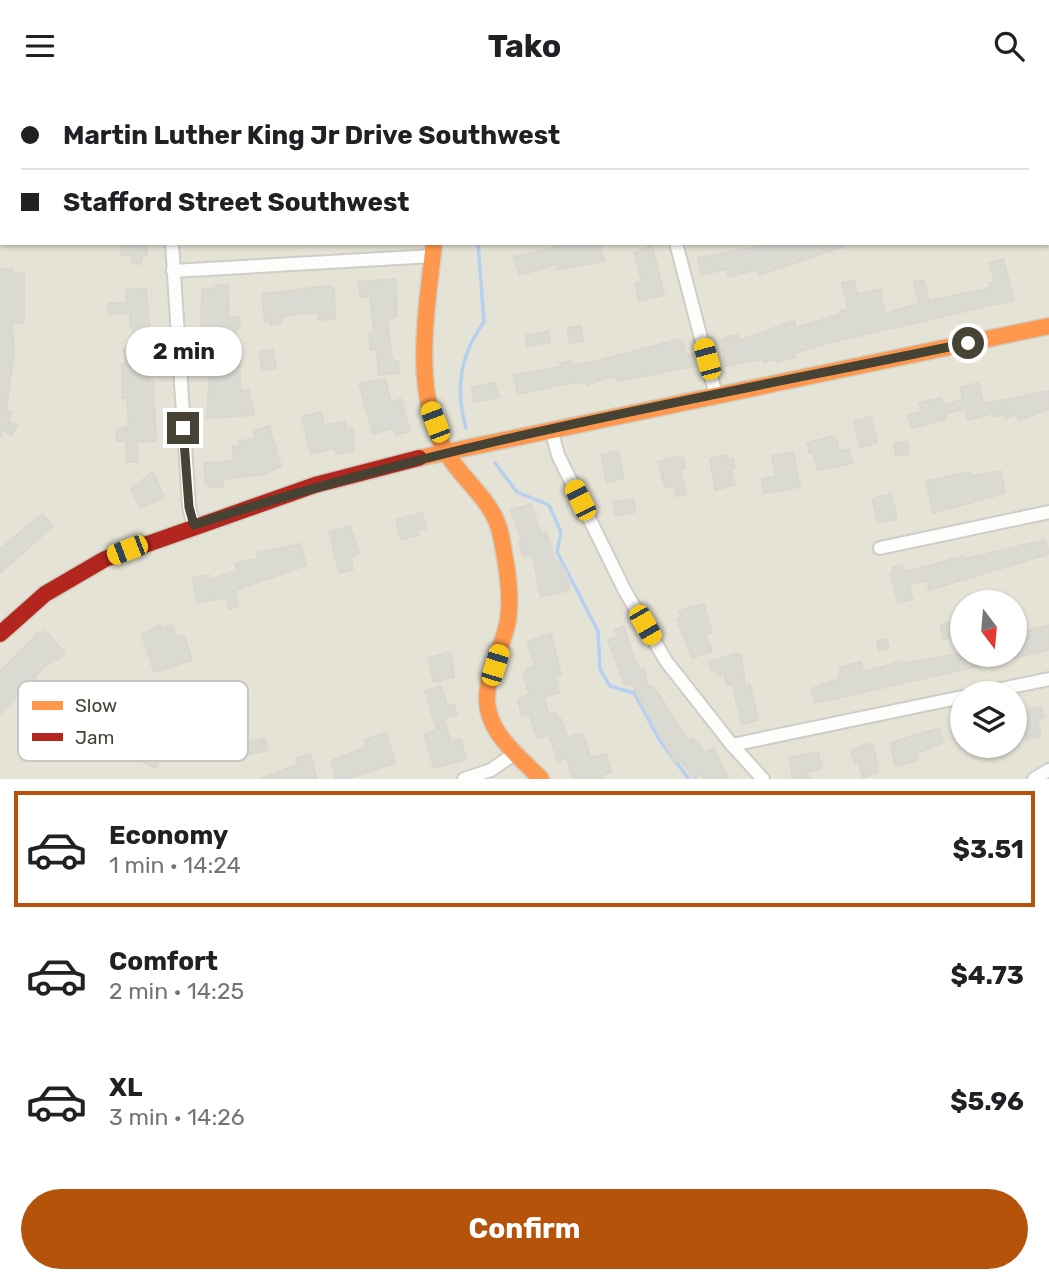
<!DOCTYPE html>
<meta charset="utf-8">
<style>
:root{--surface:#fff;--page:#f2f2f2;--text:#202124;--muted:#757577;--line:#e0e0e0;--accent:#b45309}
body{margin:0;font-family:Rubik,sans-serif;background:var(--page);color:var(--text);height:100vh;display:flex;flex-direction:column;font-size:26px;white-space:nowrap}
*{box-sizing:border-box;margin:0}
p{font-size:23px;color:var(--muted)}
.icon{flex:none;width:38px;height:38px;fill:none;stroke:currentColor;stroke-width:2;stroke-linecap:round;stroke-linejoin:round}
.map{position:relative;height:688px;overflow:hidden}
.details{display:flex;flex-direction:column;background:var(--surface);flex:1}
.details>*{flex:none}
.top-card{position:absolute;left:0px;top:0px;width:1050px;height:154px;box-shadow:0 2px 5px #0004;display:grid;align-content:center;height:154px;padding:0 21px;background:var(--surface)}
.needle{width:46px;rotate:164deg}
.fabs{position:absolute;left:950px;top:499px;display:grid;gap:14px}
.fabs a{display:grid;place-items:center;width:77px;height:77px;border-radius:50%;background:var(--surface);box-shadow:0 2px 5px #0004;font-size:35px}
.end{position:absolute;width:32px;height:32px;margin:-16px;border:9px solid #474334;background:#fff;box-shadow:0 0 0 4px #fff}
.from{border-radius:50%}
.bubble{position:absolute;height:49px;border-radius:24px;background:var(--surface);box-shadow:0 2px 5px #0004;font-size:23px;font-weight:700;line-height:49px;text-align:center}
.car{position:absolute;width:21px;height:42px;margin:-21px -10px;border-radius:9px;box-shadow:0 0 5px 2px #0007;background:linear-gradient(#f5c518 24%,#345 0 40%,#f5c518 0 76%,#345 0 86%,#f5c518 0)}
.top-card b{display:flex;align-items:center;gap:24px;height:66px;font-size:26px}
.top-card b+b{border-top:2px solid var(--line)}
.top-card i{width:18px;height:18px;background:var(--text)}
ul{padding:12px 0 0;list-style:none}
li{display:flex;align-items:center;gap:21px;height:116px;margin:0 14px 10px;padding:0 7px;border:4px solid transparent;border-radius:0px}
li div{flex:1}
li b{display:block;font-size:26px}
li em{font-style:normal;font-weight:700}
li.selected{border-color:var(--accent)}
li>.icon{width:63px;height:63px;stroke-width:1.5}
.action{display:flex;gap:14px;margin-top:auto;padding:14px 21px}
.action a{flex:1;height:80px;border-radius:42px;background:var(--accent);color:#fff;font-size:28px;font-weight:700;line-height:80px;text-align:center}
header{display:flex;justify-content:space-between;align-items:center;height:91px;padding:0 21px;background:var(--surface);font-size:32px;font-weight:700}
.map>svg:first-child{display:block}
.residential{fill:#e5e3d6;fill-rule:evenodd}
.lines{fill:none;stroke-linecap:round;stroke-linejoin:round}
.stream{stroke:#b6d0f2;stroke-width:3.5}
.building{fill:#dad9d2;stroke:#d9d7cf;stroke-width:2}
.street-casing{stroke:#cecdc7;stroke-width:16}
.slow-casing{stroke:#d0cec0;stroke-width:19}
.jam-casing{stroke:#d0cec0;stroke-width:19}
.street{stroke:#fdfdfc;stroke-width:12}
.slow{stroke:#ff974d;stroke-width:16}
.jam{stroke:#b3261e;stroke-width:16}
.route{stroke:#474334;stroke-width:9}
.key{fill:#fff;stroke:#c8c7c2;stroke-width:2}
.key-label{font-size:19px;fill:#474334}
</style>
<header><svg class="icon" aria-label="menu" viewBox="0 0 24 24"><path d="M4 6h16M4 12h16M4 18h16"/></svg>Tako<svg class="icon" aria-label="search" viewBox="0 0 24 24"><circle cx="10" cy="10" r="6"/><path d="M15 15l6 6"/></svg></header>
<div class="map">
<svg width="1049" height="688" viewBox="0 0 1049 688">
<rect width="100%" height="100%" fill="#f0f0ea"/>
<path class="residential" d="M0,0h1049v688h-1049zM2,2h1046v150h-1046zM962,511h53v53h-53zM962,602h53v52h-53z"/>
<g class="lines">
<g class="stream">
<path d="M505,2v-2"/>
<path d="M466,337c-11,-38 -6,-74 18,-106l-6,-79"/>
<path d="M495,372l22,29 32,13 12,27 -4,20 41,79 2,38 10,17 24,7 26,48 29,38"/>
</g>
</g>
<g class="building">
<path d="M121,152l26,2v10h-4l-2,9 -10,-2 2,-7h-12z"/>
<path d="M559,152h41l4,18 -47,9 -1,-6 -36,11 -6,-18 45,-11z"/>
<path d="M776,152h69v3l-86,29 -2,-6 -28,8 -3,-8 -25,6 -3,-17z"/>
<path d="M652,154l12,50 -25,6 -4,-18 7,-2 -8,-28z"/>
<path d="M1003,168l11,41 -186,43 -34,10 1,4 -18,5 -1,-3 -12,3 -1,-3 -38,7 -3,-26 6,-3 10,-2 2,5 54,-19 2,7 45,-14 -1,-3 8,-2 -6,-26 12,-3 3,14 23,-5 5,25 34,-11 -5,-21 10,-2 5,21 61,-13 -1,-5 6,-1 -6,-19z"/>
<path d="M12,177l1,6 11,-1v49l-12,1 2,31 -8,56 6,3 -4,8 9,4 -5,10 -9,-5 -3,7v-167z"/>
<path d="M396,188l1,37 -10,5 5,35 2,5h4l1,12 -20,2 -3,-26 -5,1 -2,-16 5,-1 -4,-37 -10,1 -1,-15z"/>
<path d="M216,194h12l1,33 10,-1 1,12h-4l1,20h3v42l9,-1 5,25 -47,3 2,-34 -5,-48h-3l1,-47 14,-1z"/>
<path d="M327,195l7,2 1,31 -16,1 -1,-8 -36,4 -2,8 -10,1 -1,-5 -4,1 -3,-27z"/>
<path d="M146,197l5,57 3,-1 1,15 -5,1v22h3l3,59 -19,1 1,20h-12v-21h-9l-1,-11 13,-4 -2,-28h-5v-34h4l-2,-15 10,-3 -1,-20 -3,1v-14l-21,1 -1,-11h19l-1,-13z"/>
<path d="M580,235l3,15 -13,2 -3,-15z"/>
<path d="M548,240l2,11 -23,4 -2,-10z"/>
<path d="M679,248l4,3 3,14 7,-2 3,12 -79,15 -1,-6 -29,10v-3l-22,2 -47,10 -4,-19 47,-8 -1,-3 11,-3 1,4 22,-3z"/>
<path d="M273,259l3,18 -14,2 -2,-18z"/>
<path d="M385,288l6,23 10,-3 9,32 -15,4 -2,-7 -20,6 -14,-50z"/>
<path d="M495,292l4,14 -25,5 -2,-15z"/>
<path d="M978,292l6,21 65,-13v18l-30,11 -2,-6 -12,4 -1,-4 -10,3 -1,-4 -25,7 -3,-11 -20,5 1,5 -34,9 -4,-13 13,-3 -2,-9 22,-5 2,7 20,-5 -3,-12z"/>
<path d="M321,321l3,13 21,-3 1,7 7,-1 1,23 -18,3 -1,-6 -24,6 -9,-37z"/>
<path d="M871,326l6,26 -17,4 -6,-26z"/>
<path d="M269,335l12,40 -16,8 -42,5v8h-14v-4l-3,1 -2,-21 30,-2 -2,-14 8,-1 -1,-5 17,-2 -3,-8z"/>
<path d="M835,345l4,15 10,-2 4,14 -35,7 -5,-18 -4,1 -2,-10z"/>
<path d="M907,351l2,12 -13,2 -2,-12z"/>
<path d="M618,360l6,27 -17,4 -6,-27z"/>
<path d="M793,361l7,35 -36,6 -2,-14 14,-3 -4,-20z"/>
<path d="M727,364l1,5 5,-1 2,9 -4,1 4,16 -20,5 -5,-31z"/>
<path d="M676,366l1,2 6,-1 2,10 -5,1 6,25 -10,2 -2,-10 -9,2 -7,-26z"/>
<path d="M1001,380l4,22 -72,20 -7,-32 45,-9 1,4z"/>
<path d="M153,381l11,25 -24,11 -9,-19z"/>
<path d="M891,403l6,25 -19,3 -6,-23z"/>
<path d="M633,408l2,13 -20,3 -2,-13z"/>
<path d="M531,413l10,29 5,-1 10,30h4l2,10 4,-1 4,19 -29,7 -9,-43 -9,2 -4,-15h3l-11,-31z"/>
<path d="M422,422l4,15 -9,3 1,4 -17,4 -5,-19z"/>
<path d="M42,423l11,12 -53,47v-24z"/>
<path d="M350,435l9,27 -8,5 2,11 -13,4 -11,-41z"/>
<path d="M1045,449l4,14 -120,36 -2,-10 -18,5 4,14 -15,4 -8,-29 4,-1 -2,-5 10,-3 2,5 5,1 55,-15 1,3z"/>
<path d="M301,453l5,21 -72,26 5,15 -10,3 -3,-12 -29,6 -4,-25 16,-3 1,5 14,-5 13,-4 -2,-7 24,-6 -2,-5z"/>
<path d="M704,513l8,29h-7l7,18 -20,7 -15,-39 4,-1 -2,-7z"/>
<path d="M953,530l4,15 -13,3 -4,-14z"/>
<path d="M161,533l1,4 10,-3 4,12 8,-2 8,25 -38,12 -12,-37z"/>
<path d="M1049,534v25l-234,53 -4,-14 28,-10 1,-12 21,-5 2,10 39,-11v3l51,-9h62v-6l6,-1 -4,-15z"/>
<path d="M624,535l11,35 5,8 4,-1 4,19 4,-1 6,7 30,48 5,-3 3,5 2,-1 7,11 9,-5 14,31h-24l-2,-5 -8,5 -14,-19 -4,2 -6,-9 -39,-70 -6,2 -17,-45 9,-4 -2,-6z"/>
<path d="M45,540l20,22 -8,7 -2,-3 -21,20 20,19 -14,14 -19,-18 -21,22v-43l38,-38 2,3z"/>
<path d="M551,543l10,41 -6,1 4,17 -15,4 5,18 6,-2 3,7 3,-1 6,19 15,-5 9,25 15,-4 5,18 -9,3 2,4h-31l-6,-21 -9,3 -9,-26 -11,4 -9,-25 -7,2 -4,-16 11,-6 -6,-19 4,-1 -1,-5 9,-3 -8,-24z"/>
<path d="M887,548l2,9 -10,2 -2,-9z"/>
<path d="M451,561l3,25 -20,5 -6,-24z"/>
<path d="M735,563l6,1 4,30 5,-1 8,36 -16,4 -10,-40 -5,2 -3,-13 -6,2 -2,-6 -4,2 -3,-9z"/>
<path d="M441,595l6,20 7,-2 3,11 -13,3 7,24 10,-3 5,20 -32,9 -10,-34 13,-4 -12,-39z"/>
<path d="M1041,616l3,10 -7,2 4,17 -14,3 -2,-6 -10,2v-21z"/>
<path d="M939,637l4,15 -27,10 2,7 -22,6 -6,-23z"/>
<path d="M386,642l9,30 -50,16h-9l-5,-18 35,-14 -2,-7z"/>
<path d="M265,647l3,12 -38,9 -2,-10z"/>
<path d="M148,651l17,8 -9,18 -16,-8z"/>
<path d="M869,652l4,3 5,22 -1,5 -14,4 -4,-14 -4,1 -4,-14z"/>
<path d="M818,661l4,16 -16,4 5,7h-18l-4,-21z"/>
<path d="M310,663l7,25h-58l39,-14 -2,-7z"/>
</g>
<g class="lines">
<defs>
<g id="street">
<path d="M633,0l1,2"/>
<path d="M1033,0v2"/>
<path d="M243,2l1,-2"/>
<path d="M447,2v-2"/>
<path d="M522,2l9,-2"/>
<path d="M733,2l8,-2"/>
<path d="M1048,59l1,3"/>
<path d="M172,152l17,264 5,18"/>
<path d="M676,152l40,152"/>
<path d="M173,180l260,-15"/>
<path d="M551,338l7,26 67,136 41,70 66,84 31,34"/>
<path d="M880,457l169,-36"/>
<path d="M982,602l67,-14"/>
<path d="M732,654l230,-48"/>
<path d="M464,688l27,-9 26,-18"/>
<path d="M1034,688l15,-9"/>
</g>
<g id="slow">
<path d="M434,152c-7,67 -23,147 12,209 17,30 48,48 55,84 5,26 11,57 7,84 -5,31 -28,61 -19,93 7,27 34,47 52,66"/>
<path d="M419,367l630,-132"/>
</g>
<path id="jam" d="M0,543l45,-40 60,-35 210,-74 104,-27"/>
</defs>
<use href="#street" class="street-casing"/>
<use href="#slow" class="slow-casing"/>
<use href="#jam" class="jam-casing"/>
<use href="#street" class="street"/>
<use href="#slow" class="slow"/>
<use href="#jam" class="jam"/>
</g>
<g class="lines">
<path class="route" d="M183,337l6,79 5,18c252,-84 515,-128 774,-182"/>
</g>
<rect x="18" y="590" width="230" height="80" rx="10" class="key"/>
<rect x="32" y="610" width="31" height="9" fill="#ff974d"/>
<rect x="32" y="642" width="31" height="8" fill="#b3261e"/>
<g class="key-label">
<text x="75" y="621">Slow</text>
<text x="75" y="653">Jam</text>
</g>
</svg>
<div class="fabs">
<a><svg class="needle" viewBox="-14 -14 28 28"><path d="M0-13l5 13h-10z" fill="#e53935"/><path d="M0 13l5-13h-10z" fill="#757577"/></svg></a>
<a><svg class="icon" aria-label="layers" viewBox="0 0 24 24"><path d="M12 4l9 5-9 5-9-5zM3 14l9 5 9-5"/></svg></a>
</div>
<i class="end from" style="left:968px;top:252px"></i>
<i class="end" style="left:183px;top:337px"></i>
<div class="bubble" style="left:126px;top:236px;width:116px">2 min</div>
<i class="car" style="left:707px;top:268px;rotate:345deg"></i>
<i class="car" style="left:435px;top:331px;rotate:339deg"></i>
<i class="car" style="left:580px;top:409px;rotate:334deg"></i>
<i class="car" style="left:127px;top:459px;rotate:249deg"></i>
<i class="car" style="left:645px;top:534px;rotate:150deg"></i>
<i class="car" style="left:495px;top:574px;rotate:17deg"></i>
<div class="top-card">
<b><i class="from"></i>Martin Luther King Jr Drive Southwest</b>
<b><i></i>Stafford Street Southwest</b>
</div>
</div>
<section class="details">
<ul>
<li class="selected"><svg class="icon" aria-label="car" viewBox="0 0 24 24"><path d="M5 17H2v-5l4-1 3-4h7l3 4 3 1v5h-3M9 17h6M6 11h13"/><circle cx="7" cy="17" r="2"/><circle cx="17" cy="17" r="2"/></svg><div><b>Economy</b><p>1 min · 14:24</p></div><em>$3.51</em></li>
<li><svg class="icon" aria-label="car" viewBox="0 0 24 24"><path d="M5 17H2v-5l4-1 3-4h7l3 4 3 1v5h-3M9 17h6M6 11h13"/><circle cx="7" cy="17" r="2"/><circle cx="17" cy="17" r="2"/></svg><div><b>Comfort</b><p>2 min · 14:25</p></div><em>$4.73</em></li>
<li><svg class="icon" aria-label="car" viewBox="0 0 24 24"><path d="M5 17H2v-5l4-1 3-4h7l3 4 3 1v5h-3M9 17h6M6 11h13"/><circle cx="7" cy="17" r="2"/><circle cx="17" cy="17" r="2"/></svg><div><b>XL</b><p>3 min · 14:26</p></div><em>$5.96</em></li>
</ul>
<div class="action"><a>Confirm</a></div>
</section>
